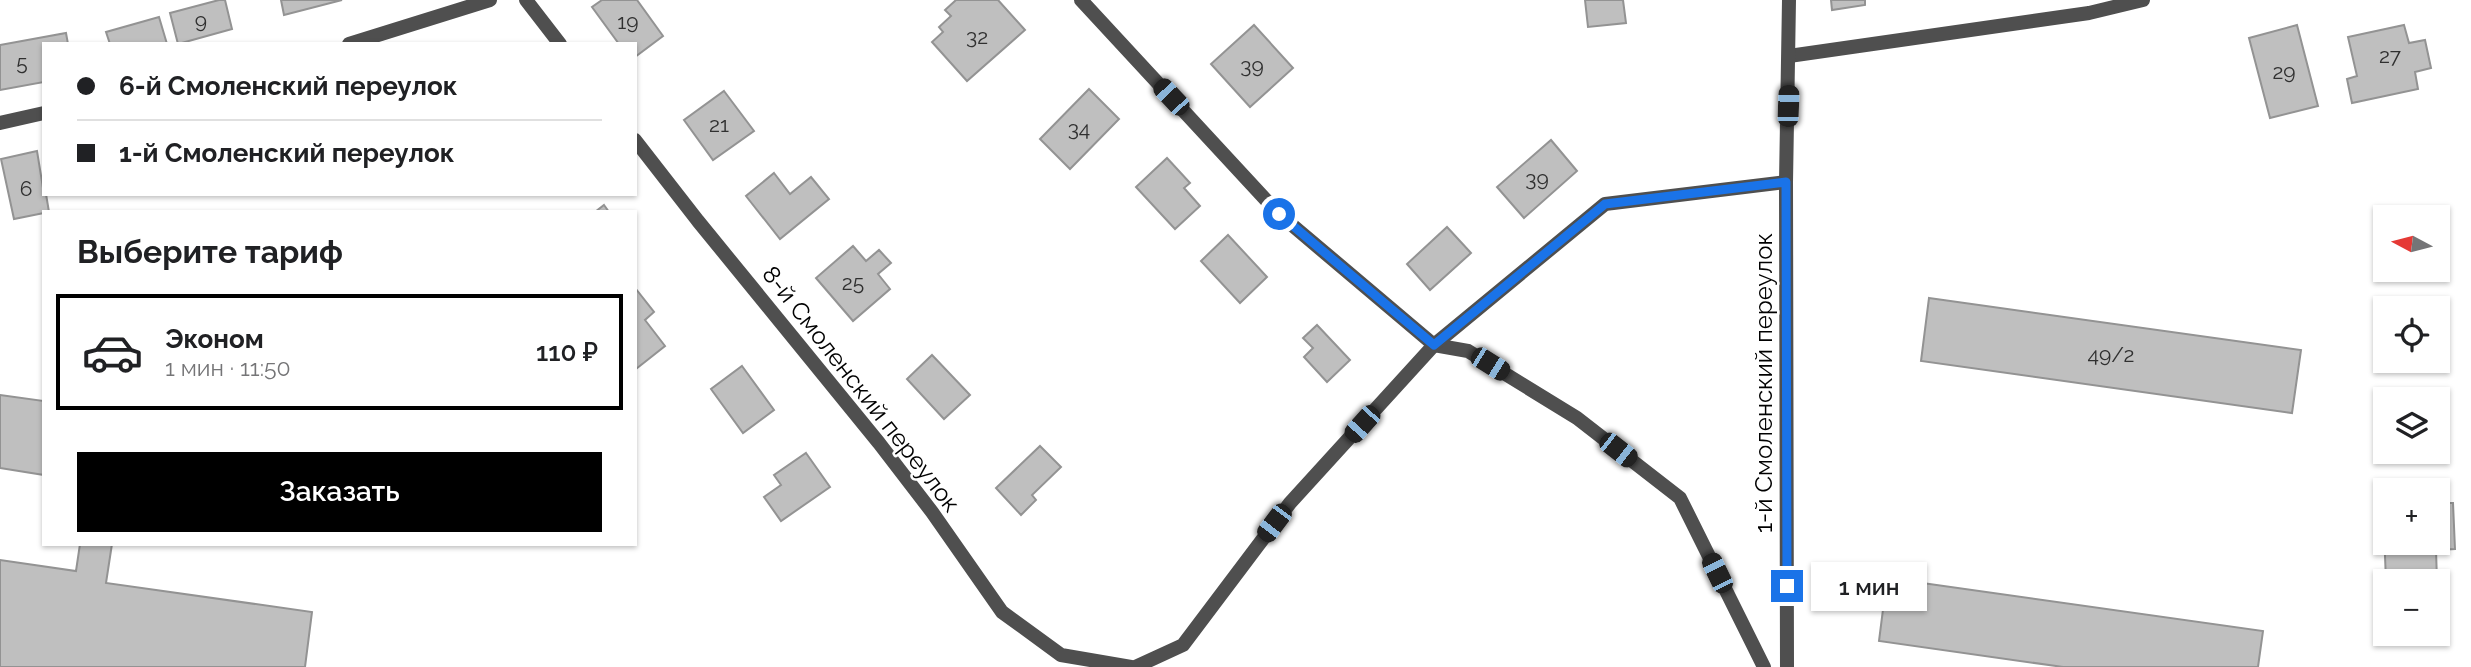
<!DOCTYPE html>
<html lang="ru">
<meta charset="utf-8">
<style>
:root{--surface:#fff;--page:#f6f6f6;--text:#202124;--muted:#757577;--line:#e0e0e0;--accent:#000}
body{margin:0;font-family:Raleway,sans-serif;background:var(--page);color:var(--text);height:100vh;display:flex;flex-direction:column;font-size:26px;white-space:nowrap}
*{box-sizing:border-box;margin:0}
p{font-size:23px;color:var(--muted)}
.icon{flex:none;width:38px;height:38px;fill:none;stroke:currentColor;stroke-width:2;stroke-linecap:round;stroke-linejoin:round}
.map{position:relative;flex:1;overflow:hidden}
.drawer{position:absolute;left:42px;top:210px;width:595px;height:336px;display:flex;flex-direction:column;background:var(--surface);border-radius:0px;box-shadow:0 2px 5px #0004}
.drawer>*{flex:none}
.top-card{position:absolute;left:42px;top:42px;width:595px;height:154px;border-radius:0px;box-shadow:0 2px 5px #0004;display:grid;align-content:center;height:154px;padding:0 35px;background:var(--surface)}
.needle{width:46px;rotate:277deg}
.tools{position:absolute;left:2373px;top:205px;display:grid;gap:14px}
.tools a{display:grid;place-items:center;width:77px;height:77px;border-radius:0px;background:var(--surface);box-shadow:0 2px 5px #0004;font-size:35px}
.end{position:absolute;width:32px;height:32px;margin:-16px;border:9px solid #1a73e8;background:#fff;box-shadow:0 0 0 4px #fff}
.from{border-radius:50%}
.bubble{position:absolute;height:49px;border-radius:0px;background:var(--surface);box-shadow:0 2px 5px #0004;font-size:23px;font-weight:600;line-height:49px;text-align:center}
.car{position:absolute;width:21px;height:42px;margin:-21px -10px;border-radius:9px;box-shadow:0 0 5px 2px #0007;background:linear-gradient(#222 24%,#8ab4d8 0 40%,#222 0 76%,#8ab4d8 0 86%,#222 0)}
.top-card b{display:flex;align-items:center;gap:24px;height:66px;font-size:26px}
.top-card b+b{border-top:2px solid var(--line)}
.top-card i{width:18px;height:18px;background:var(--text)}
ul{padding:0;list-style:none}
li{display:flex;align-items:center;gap:21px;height:116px;margin:0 14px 10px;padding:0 21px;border:4px solid transparent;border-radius:0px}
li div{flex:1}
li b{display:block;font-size:26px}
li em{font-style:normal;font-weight:600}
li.current{border-color:var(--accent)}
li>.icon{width:63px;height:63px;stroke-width:1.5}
h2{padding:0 35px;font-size:32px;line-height:84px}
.button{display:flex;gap:14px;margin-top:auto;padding:14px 35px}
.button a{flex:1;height:80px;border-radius:0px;background:var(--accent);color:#fff;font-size:28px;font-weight:600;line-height:80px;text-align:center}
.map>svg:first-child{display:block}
.building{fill:#bfbfbf;stroke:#939393;stroke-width:2}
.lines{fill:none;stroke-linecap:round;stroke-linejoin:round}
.minor{stroke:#4f4f4f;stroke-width:14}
.route{stroke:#1a73e8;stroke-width:9}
.labels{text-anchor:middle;stroke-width:5;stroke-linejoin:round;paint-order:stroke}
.number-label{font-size:21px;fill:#303030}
.street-label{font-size:24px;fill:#000;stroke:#fff}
</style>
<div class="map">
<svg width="2471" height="667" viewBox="0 0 2471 667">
<rect width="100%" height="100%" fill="#fff"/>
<g class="building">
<path d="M219,0h6l7,29 -54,15 -8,-31z"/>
<path d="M281,0h61l-58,15z"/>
<path d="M602,0h35l26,36 -28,21v-13h-16l-27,-37z"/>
<path d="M956,0h42l27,30 -58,51 -35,-39 11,-10 -4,-5 12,-11 -6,-6z"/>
<path d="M1585,0h38l3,23 -38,4z"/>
<path d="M1831,0h34v5l-33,5z"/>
<path d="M159,17l8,27h-57l-4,-12z"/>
<path d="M1254,25l39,43 -43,39 -39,-43z"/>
<path d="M2297,25l21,81 -48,12 -21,-80z"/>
<path d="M2404,25l5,18 16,-3 6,28 -16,4 3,17 -66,14 -5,-24 10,-3 -9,-39z"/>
<path d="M66,33l2,11h-24v38l-44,8v-45z"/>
<path d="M1089,89l30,30 -49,50 -30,-30z"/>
<path d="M724,91l30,40 -41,29 -29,-40z"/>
<path d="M1551,140l26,31 -53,47 -27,-31z"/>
<path d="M37,151l7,43h2l3,18 -35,7 -13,-60z"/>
<path d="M1167,158l23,25 -6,5 16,18 -25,23 -39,-42z"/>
<path d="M774,173l16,21 21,-17 18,22 -49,40 -34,-43z"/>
<path d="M604,205l5,7h-14z"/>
<path d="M1447,227l24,26 -41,37 -23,-26z"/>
<path d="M1228,235l39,42 -27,26 -39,-42z"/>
<path d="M853,246l13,15 13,-11 12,13 -13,11 12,15 -37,32 -37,-43z"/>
<path d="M636,289l18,23 -9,8 20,26 -29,23z"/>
<path d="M1929,298l372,52 -9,63 -371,-52z"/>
<path d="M1317,325l33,35 -23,22 -23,-25 9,-9 -10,-10z"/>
<path d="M932,355l38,40 -26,24 -37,-40z"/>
<path d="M742,366l32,44 -31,23 -32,-44z"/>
<path d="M0,395l44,6v74l-44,-7z"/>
<path d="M1040,446l21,21 -29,28 4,5 -15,15 -25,-27z"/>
<path d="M806,453l24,34 -49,34 -17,-24 17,-12 -7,-10z"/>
<path d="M2438,503h15l2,46 -19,1 1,31h-51l-3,-75h2v36h53z"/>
<path d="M80,544h32l-6,39 206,29 -7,55h-305v-107l76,11z"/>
<path d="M1887,578l376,53 -5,36h-195l-184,-26z"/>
</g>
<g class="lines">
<g class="minor">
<path d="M526,0l34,44"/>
<path d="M1081,0l198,214 155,131 34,6 109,67 103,80 84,169"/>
<path d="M349,44l141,-44"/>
<path d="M1789,56l300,-43 54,-13"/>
<path d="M0,123l44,-10"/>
<path d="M635,140l63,81 181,222 53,69 70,100 59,43 70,12"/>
<path d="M1135,667l48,-22 107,-142 144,-158 171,-141 181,-22"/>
<path d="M1787,667l-1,-485 3,-182"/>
</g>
</g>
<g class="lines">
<path class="route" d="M1279,214l155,131 171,-141 181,-22 1,404"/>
</g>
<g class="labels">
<g class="number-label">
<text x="201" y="28">9</text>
<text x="628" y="29">19</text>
<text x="977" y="44">32</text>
<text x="2390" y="63">27</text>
<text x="22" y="70">5</text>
<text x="1252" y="73">39</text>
<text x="2284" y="79">29</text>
<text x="719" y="132">21</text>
<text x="1079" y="136">34</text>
<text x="1537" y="186">39</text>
<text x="26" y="196">6</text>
<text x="853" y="290">25</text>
<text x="2111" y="362">49/2</text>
</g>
<g class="street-label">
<text transform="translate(1764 383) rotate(-90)" y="8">1-й Смоленский переулок</text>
<text transform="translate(861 389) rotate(52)" y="8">8-й Смоленский переулок</text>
</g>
</g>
</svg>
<div class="tools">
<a><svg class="needle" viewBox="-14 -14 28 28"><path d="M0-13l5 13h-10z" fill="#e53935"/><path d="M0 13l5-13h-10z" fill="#757577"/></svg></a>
<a><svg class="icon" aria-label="locate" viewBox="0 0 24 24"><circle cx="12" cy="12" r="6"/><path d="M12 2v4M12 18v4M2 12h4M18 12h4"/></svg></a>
<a><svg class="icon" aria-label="layers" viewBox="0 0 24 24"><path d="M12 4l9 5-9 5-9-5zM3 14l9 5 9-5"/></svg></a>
<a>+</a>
<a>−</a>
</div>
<i class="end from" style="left:1279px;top:214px"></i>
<i class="end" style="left:1787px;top:586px"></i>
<div class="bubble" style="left:1811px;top:562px;width:116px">1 мин</div>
<i class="car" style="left:1171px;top:97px;rotate:317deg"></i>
<i class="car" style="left:1788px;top:106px;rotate:2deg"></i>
<i class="car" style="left:1490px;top:364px;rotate:122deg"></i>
<i class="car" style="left:1362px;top:424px;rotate:222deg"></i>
<i class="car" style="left:1618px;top:450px;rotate:128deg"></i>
<i class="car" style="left:1274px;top:523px;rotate:217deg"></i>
<i class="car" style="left:1717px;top:573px;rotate:334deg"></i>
<div class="top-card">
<b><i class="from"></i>6-й Смоленский переулок</b>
<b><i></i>1-й Смоленский переулок</b>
</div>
<section class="drawer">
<h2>Выберите тариф</h2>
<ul>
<li class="current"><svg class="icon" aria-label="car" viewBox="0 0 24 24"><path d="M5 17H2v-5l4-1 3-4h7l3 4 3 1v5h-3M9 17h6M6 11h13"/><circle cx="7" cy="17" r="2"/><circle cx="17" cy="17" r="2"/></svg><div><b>Эконом</b><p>1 мин · 11:50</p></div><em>110 ₽</em></li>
</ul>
<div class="button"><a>Заказать</a></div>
</section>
</div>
